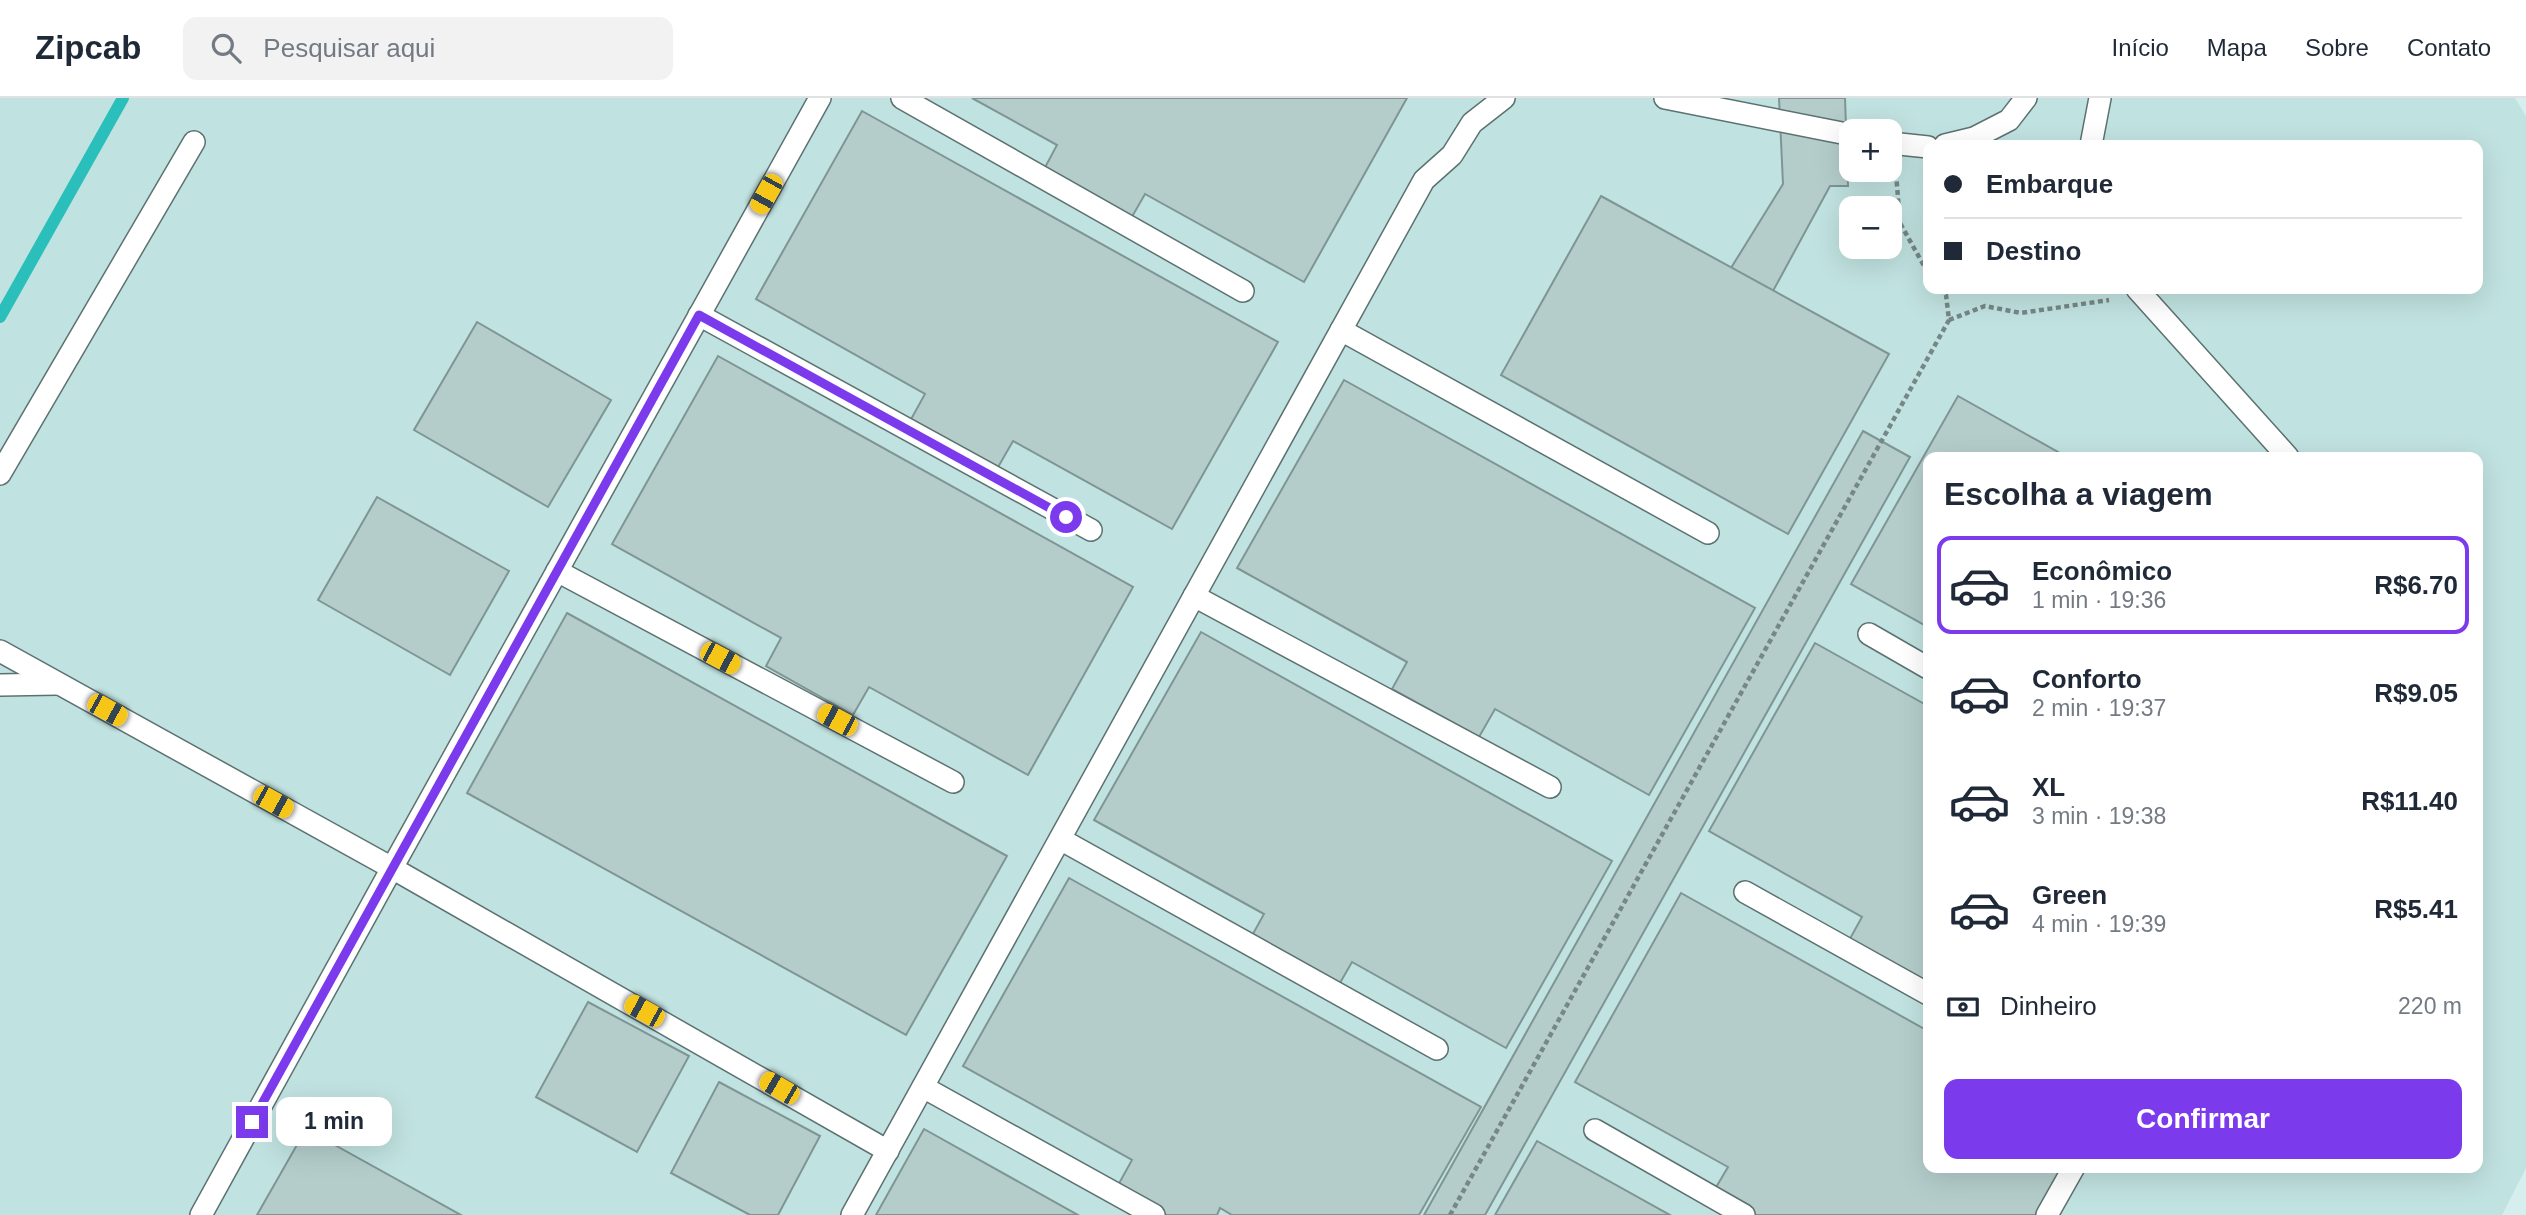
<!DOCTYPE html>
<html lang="pt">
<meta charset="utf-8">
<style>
:root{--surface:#fff;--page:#f2f2f3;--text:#1f2937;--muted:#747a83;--line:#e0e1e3;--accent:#7c3aed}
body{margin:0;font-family:Arial,sans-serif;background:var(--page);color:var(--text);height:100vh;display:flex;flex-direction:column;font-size:26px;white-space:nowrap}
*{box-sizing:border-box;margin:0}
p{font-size:23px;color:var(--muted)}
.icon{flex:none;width:38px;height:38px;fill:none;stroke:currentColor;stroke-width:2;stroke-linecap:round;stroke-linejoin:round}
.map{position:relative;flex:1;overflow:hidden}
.side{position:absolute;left:1923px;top:354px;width:560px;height:721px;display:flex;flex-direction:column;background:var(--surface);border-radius:14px;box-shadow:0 7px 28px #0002}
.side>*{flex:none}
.guide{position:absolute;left:1923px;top:42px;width:560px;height:154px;border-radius:14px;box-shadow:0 7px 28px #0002;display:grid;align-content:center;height:154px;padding:0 21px;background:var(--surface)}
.buttons{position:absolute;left:1839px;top:21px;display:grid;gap:14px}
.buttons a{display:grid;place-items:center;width:63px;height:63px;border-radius:14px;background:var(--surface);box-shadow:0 7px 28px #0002;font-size:35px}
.end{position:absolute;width:32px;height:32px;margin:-16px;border:9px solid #7c3aed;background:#fff;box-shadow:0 0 0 4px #fff}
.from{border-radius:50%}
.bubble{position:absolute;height:49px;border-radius:14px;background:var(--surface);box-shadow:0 7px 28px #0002;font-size:23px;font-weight:800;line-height:49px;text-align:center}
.car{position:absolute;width:21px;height:42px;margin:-21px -10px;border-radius:9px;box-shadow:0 0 5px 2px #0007;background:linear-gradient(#f5c518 24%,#345 0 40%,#f5c518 0 76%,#345 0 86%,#f5c518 0)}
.guide b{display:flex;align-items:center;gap:24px;height:66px;font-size:26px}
.guide b+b{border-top:2px solid var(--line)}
.guide i{width:18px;height:18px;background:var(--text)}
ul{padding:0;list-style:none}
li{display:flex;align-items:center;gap:21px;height:98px;margin:0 14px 10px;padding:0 7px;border:4px solid transparent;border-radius:14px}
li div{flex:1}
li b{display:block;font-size:26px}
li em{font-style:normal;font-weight:800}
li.active{border-color:var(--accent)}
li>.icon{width:63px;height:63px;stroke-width:1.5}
h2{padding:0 21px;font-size:32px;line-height:84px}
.pay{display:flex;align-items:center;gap:18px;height:77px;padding:0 21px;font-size:26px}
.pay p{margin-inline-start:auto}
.primary-button{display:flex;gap:14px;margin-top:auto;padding:14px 21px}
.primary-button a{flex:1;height:80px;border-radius:14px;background:var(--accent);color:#fff;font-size:28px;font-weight:800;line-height:80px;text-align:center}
header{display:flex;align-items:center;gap:42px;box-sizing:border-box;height:98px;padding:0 35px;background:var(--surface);border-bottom:2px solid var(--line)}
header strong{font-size:33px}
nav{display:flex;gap:38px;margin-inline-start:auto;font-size:24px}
.search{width:490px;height:63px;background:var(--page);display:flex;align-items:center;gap:18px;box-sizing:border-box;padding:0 24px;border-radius:14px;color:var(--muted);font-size:26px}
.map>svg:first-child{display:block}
.built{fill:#c0e2e0;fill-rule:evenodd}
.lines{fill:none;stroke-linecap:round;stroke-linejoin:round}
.stream{stroke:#2abfbb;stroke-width:12}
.building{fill:#b4cdcb;stroke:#7e9594;stroke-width:2}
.service-casing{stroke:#5c7271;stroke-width:24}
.path{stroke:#768786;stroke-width:4.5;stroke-dasharray:5 3.5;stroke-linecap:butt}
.service{stroke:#fff;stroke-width:21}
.route{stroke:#7c3aed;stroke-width:9}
</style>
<header>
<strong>Zipcab</strong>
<div class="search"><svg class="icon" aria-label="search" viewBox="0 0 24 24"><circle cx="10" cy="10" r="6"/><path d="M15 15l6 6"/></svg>Pesquisar aqui</div>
<nav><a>Início</a><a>Mapa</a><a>Sobre</a><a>Contato</a></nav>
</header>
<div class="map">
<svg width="2526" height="1117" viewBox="0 0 2526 1117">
<rect width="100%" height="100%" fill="#d6efee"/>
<path class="built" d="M0,0h2515l11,18v1052l-24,47h-2502zM1852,33h38v39h-38zM1928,47h550v144h-550zM1852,110h38v39h-38zM1928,359h550v710h-550z"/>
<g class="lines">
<path class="stream" d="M0,219l123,-219"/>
</g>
<g class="building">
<path d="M972,0h435l-103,184 -159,-88 -16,28 -87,-49 15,-28z"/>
<path d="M1779,0h66l3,88h-18l-57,105 -42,-23 52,-84z"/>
<path d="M862,13l416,231 -106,187 -159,-88 -16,28 -87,-48 15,-27 -169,-95z"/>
<path d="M1601,98l288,158 -101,180 -287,-159z"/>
<path d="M477,224l134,78 -63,107 -134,-77z"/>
<path d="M718,258l415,231 -105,188 -159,-88 -16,28 -87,-49 15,-28 -169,-94z"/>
<path d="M1344,282l411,228 -106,187 -154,-86 -16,28 -87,-48 15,-27 -170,-94z"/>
<path d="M1958,298l109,61h-139v170l-77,-43z"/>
<path d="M1863,333l47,26 -425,758h-61z"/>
<path d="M377,399l132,74 -59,104 -132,-75z"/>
<path d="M567,515l440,243 -101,179 -439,-242z"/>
<path d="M1201,534l411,229 -106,187 -154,-86 -16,28 -87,-49 15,-27 -170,-94z"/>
<path d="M1815,545l113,63v283l-81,-45 15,-27 -153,-86z"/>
<path d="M1069,780l412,229 -62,108h-187l-12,-7 -3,7h-50l-50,-28 15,-27 -169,-94z"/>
<path d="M1681,795l247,138v136h139l-27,48h-290l-38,-21 16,-27 -153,-85z"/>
<path d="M588,904l101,54 -52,96 -101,-55z"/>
<path d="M719,984l101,54 -42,79h-28l-79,-42z"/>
<path d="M306,1031l155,86h-204z"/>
<path d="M924,1031l154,86h-202z"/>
<path d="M1537,1043l133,74h-175z"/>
</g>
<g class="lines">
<defs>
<g id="service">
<path d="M820,0l-428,770 496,283"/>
<path d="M902,0l341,193"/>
<path d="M1665,0l187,37"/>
<path d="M1890,45l38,4"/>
<path d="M1945,47l29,-7 35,-18 17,-22"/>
<path d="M2091,47l9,-47"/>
<path d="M2137,191l151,168"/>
<path d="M699,217l392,215"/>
<path d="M1341,232l367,203"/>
<path d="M0,376l194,-332"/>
<path d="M557,473l396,211"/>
<path d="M1194,498l356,191"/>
<path d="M1869,536l59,34"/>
<path d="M0,553l392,217 -191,347"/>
<path d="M0,587l57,-1"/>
<path d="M1060,741l377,210"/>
<path d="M1745,794l183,102"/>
<path d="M923,989l231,128"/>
<path d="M1595,1032l149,85"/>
<path d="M852,1117l572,-1035 28,-25 20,-32 32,-25"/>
<path d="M2047,1117l27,-48"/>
</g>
</defs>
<use href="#service" class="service-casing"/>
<g class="path">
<path d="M1896,75l4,50 28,50"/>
<path d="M1949,222l36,-14 36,7 88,-13"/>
<path d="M1450,1117l499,-895 -3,-25 -5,-6"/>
</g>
<use href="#service" class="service"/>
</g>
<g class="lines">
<path class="route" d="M252,1024l447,-807 367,202"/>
</g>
</svg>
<div class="buttons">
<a>+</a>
<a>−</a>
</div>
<i class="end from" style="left:1066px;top:419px"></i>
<i class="end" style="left:252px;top:1024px"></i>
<div class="bubble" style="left:276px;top:999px;width:116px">1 min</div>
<i class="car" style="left:766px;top:96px;rotate:209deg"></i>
<i class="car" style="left:720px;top:560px;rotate:118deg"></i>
<i class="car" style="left:107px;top:612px;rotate:119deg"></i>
<i class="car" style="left:837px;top:622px;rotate:298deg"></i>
<i class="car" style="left:273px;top:704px;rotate:119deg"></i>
<i class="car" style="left:644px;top:913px;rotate:299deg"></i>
<i class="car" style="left:779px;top:990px;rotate:300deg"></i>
<div class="guide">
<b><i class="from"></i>Embarque</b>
<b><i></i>Destino</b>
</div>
<section class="side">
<h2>Escolha a viagem</h2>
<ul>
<li class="active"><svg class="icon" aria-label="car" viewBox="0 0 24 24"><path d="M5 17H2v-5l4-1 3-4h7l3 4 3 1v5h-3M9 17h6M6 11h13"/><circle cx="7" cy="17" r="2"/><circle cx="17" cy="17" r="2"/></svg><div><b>Econômico</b><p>1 min · 19:36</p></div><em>R$6.70</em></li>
<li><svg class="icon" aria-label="car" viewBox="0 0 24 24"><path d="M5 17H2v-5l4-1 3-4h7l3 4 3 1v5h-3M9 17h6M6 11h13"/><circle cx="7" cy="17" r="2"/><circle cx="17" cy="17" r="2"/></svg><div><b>Conforto</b><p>2 min · 19:37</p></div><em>R$9.05</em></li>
<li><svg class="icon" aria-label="car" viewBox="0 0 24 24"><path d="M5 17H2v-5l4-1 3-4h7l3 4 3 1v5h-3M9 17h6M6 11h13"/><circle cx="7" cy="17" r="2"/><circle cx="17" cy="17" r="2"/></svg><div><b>XL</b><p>3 min · 19:38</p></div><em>R$11.40</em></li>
<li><svg class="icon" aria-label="car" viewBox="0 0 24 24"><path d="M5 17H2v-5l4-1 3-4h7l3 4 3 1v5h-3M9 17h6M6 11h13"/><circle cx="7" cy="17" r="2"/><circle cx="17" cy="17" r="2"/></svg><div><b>Green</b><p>4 min · 19:39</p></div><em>R$5.41</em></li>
</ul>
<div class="pay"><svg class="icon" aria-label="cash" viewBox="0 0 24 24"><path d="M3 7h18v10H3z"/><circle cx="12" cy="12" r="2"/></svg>Dinheiro<p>220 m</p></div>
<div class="primary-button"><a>Confirmar</a></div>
</section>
</div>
